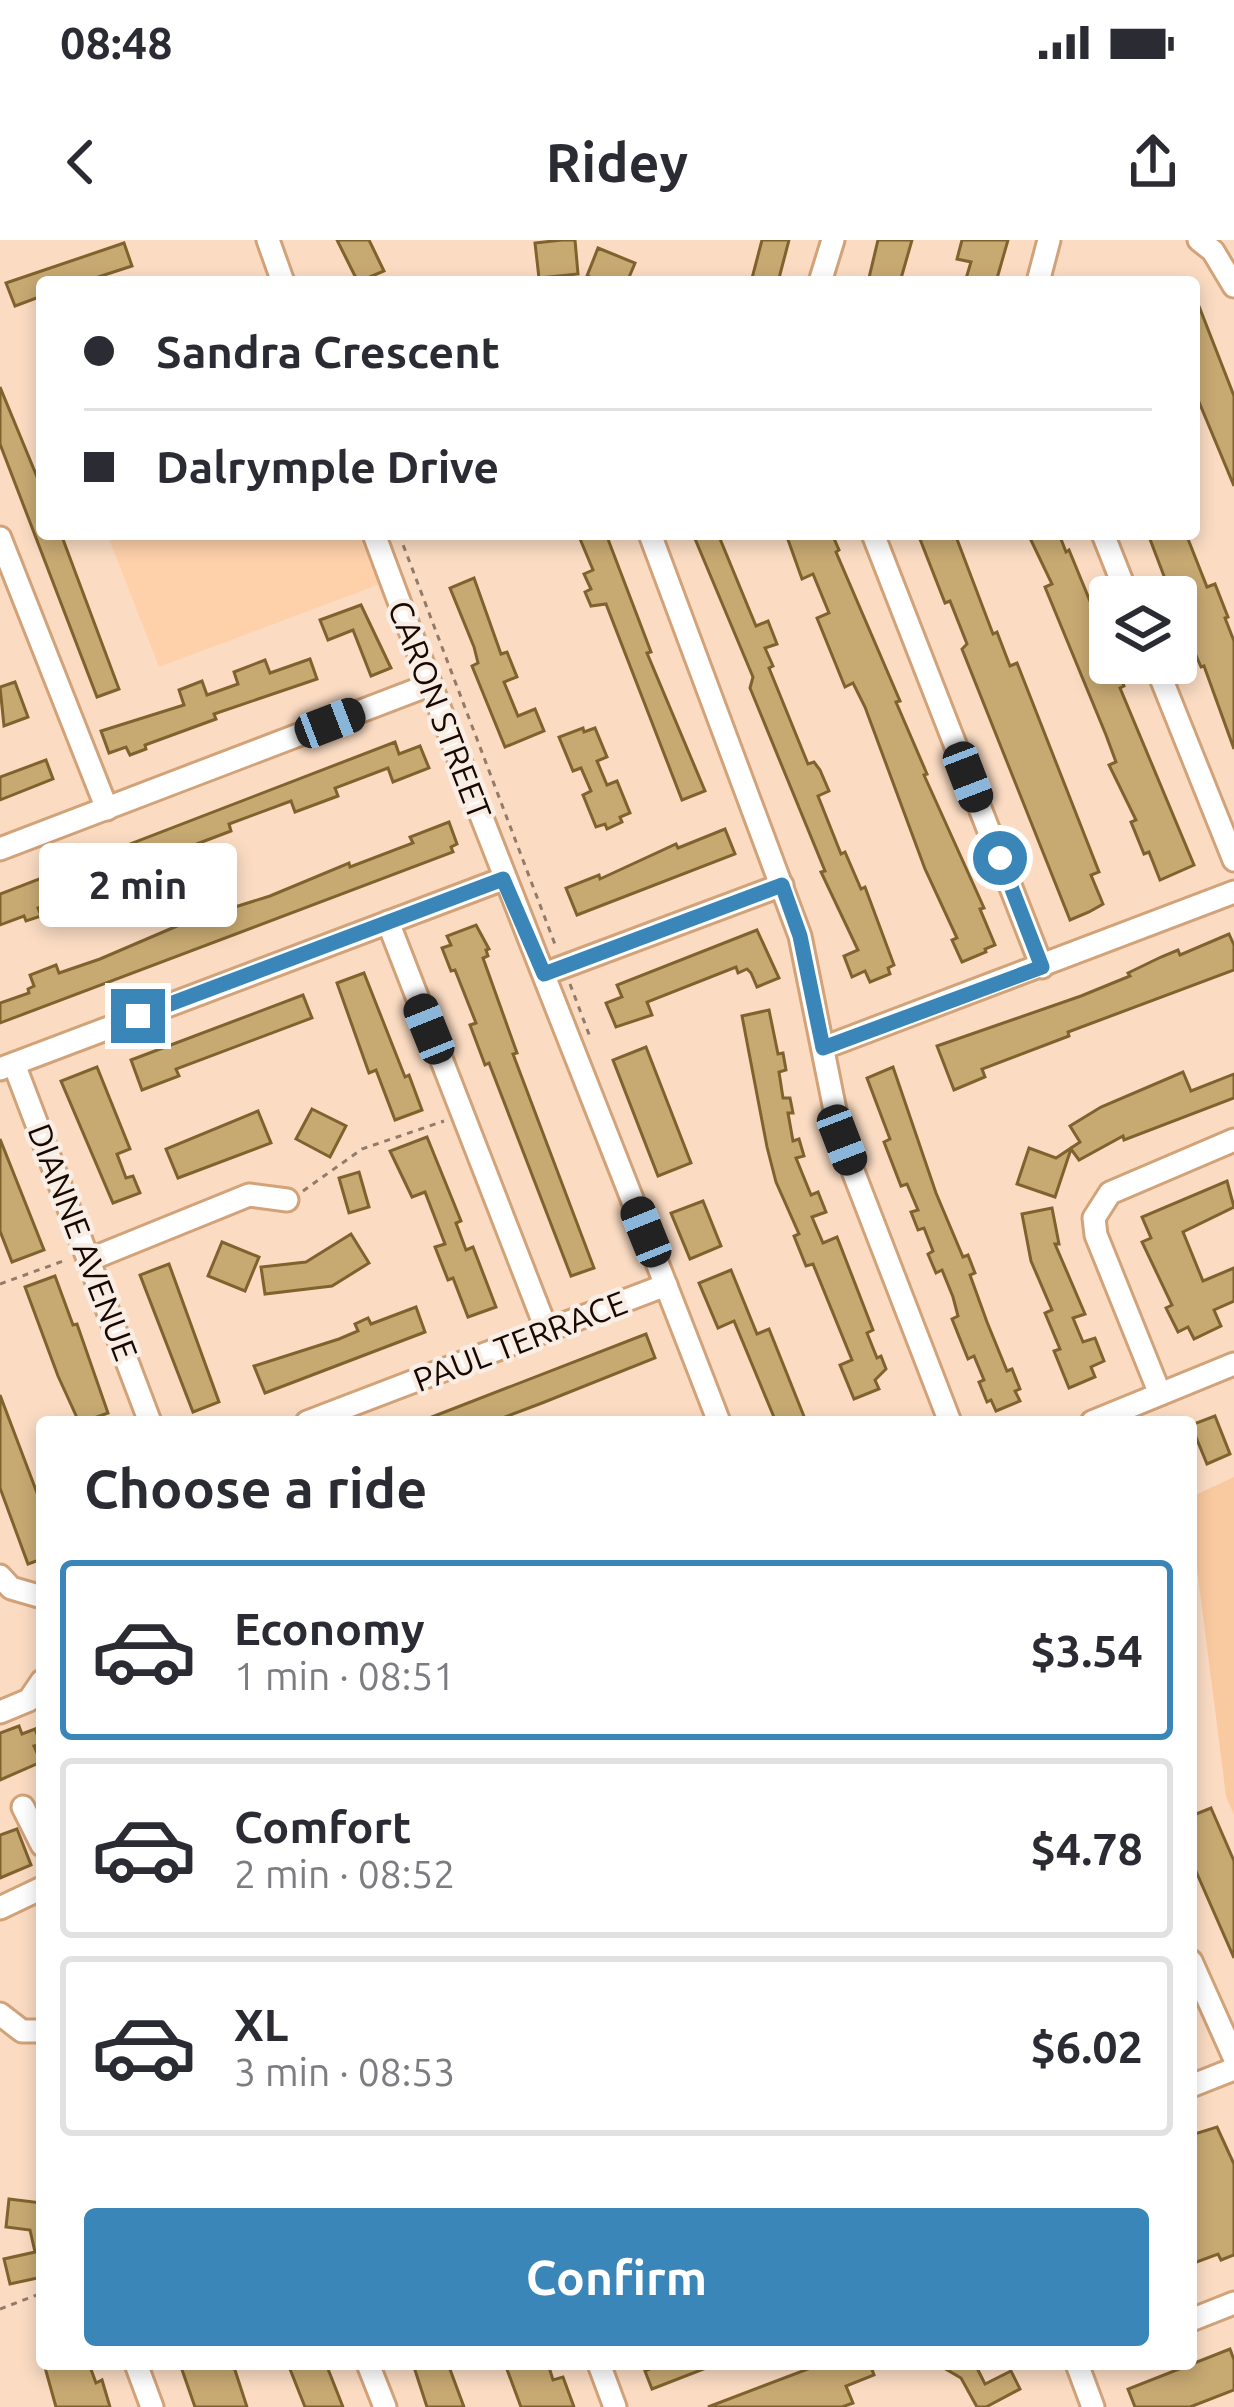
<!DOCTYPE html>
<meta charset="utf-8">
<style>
:root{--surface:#fff;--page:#f7f7f7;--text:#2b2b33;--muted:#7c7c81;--line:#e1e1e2;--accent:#3a86b9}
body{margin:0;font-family:Ubuntu,sans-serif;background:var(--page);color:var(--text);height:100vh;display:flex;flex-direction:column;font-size:45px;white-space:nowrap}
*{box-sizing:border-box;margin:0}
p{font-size:39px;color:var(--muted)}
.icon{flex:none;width:66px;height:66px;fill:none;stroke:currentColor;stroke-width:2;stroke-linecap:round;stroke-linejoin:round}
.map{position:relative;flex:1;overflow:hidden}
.details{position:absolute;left:36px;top:1176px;width:1161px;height:954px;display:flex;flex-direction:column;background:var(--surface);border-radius:12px;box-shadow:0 6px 18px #0003}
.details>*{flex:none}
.banner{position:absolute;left:36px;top:36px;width:1164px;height:264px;border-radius:12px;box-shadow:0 6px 18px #0003;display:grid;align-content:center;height:264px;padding:0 48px;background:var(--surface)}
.controls{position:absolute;left:1089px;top:336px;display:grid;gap:24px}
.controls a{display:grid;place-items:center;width:108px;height:108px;border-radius:12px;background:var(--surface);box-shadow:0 6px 18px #0003;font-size:60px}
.end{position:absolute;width:54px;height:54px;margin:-27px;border:15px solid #3a86b9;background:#fff;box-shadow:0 0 0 6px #fff}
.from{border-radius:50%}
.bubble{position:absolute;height:84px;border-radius:12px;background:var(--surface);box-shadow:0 6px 18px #0003;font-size:39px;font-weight:700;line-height:84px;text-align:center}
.car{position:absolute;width:36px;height:72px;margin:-36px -18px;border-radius:15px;box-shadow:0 0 9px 3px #0007;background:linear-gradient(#222 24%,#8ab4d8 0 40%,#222 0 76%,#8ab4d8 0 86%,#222 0)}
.banner b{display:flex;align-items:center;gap:42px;height:114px;font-size:45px}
.banner b+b{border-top:3px solid var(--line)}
.banner i{width:30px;height:30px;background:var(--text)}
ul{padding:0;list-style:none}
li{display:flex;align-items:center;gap:36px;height:180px;margin:0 24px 18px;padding:0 24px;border:6px solid var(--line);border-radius:12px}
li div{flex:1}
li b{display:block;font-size:45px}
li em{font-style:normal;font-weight:700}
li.active{border-color:var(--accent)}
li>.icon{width:108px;height:108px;stroke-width:1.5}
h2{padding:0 48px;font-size:54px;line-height:144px}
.button{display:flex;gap:24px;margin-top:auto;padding:24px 48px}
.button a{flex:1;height:138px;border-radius:12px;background:var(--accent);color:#fff;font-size:48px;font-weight:700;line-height:138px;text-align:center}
.status{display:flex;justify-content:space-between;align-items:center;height:84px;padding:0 60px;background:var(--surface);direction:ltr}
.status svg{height:33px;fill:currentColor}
header{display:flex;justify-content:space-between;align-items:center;height:156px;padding:0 48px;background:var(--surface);font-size:54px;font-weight:700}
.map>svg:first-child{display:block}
.built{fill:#fed1ab}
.green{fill:#f9c9a0}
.building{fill:#c7a972;stroke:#7f622d;stroke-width:3}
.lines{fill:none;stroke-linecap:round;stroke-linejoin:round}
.minor-casing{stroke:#d2a279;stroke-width:27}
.path{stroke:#937b6a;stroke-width:3;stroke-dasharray:6 6;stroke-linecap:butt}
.minor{stroke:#fff;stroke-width:21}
.route{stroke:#3a86b9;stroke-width:15}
.labels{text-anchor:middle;stroke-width:9;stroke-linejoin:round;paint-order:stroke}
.street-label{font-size:33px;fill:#180800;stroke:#f8eee5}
</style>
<div class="status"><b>08:48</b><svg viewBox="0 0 49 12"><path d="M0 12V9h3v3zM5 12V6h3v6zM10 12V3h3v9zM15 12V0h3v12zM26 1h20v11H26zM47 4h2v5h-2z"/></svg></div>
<header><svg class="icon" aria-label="back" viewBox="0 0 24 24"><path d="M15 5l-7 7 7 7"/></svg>Ridey<svg class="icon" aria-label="share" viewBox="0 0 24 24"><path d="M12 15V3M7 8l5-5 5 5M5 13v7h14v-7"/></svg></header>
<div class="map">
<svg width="1234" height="2167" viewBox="0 0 1234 2167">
<rect width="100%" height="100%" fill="#fbdcc3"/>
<path class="built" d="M107,294h256l20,49 -224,84z"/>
<path class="green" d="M1234,1237v338l-8,-19 -35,-275v-24z"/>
<g class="building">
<path d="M337,0h32l15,31 -26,11z"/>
<path d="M562,0h13l3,34 -39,4 -4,-35z"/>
<path d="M762,0h27l-11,42h-27z"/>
<path d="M878,0h34l-12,42h-32z"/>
<path d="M962,0h46l-12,42h-31l6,-20 -14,-3z"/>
<path d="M124,3l8,23 -49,16h-41v14l-27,10 -9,-23z"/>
<path d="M598,8l37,15 -8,19h-24l-16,-6z"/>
<path d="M1195,56l39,100v90l-40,-96z"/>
<path d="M0,147l42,102v45h19l58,155 -22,8 -97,-253z"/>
<path d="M578,294h28l45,118 -4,1 58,138 -23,9 -76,-196 -15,2 -6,-14 6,-3 -7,-15 9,-4z"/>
<path d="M693,294h25l38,92 12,-5 9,23 -12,4 8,18 -4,2 39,96 6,-2 6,8 9,21 -11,5 23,58 4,-2 16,37 4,-2 29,78 -6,3 2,6 -20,8 -5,-11 -13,6 -8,-21 14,-6 -37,-78 4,-1 -75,-183 3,-11z"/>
<path d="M786,294h46l7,16 -3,2 64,149 -4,1 31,72 -3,1 60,133 -4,1 15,36 -10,4 1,3 -24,10 -10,-22 5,-2 -32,-69 -60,-162 -12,-24 -8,4 -28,-69 12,-5 -16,-39 -11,5z"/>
<path d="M918,294h37l38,100 4,-2 13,34 7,-3 82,209 -8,3 12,29 -14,8 -19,8 -108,-271 5,-5 -17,-43 -5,2z"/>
<path d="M1028,294h31l7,18 3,-2 32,78 9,35h5l9,23 -4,2 74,177 -34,15 -11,-28 -5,2 -13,-32 5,-2 -27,-55 7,-3 -10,-27 -61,-148 7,-3z"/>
<path d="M1148,294h38l21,53 8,-3 13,33 -3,1 9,23v108l-30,-83 -3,1 -15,-35 -10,-35h-4z"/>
<path d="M474,338l27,76 6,-2 10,25 -13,5 14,34 17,-7 9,22 -39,16 -33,-81 6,-3 -4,-16 -24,-59z"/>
<path d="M361,365l30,63 -20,8 -18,-46 -25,10 -8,-20z"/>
<path d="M310,419l7,20 -103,35 2,5 -71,26 1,4 -16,6 -4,-8 -17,6 -8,-22 83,-26 -5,-15 23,-9 5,14 31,-11 -4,-12 31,-12 5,13z"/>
<path d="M15,442l13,35 -24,9 -4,-39z"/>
<path d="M583,488l1,4 11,-4 12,29 -10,4 10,24 10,-4 13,32 -10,4 2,5 -15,7 -2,-5 -9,3 -13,-32 8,-4 -10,-23 -8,3 -14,-34z"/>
<path d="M395,502l4,12 21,-8 9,22 -36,14 -5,-14 -53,20 3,8 -43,16 -4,-11 -62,23 2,7 -180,68 2,4 -15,5 3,8 -15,5 -2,-5 -24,9v-31z"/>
<path d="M46,520l7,19 -53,21v-23z"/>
<path d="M449,582l8,22 -6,3 2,5 -453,171v-20l29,-10 -1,-4 6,-3 -4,-11 26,-10 3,8 41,-14 84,-36 86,-27 79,-33 1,4 63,-24 -3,-6z"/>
<path d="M725,589l10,25 -158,61 -11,-27 33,-13 1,4 76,-35 2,4z"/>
<path d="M476,685l13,24 -3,1 2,6 -5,2 34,95 -4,1 81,214 -23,8 -82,-213 -4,2 -15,-40 6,-2 -21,-53 -4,1 -9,-23 9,-3 -4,-9z"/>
<path d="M757,690l22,48 -22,9 -6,-14 -4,-4 -9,4 -2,-6 -89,35 5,13 -36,12 -10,-24 16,-6 -5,-12z"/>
<path d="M1229,694l5,11v25l-166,62 1,4 -87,33 3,8 -31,13 -17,-44 144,-50 49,-20 -2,-3 33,-16 17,-7 2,5z"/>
<path d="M364,733l41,104 4,-2 13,35 -27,10 -19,-50 -7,3 -32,-90z"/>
<path d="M303,755l9,23 -136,51 3,7 -37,14 -11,-30z"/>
<path d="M769,770l9,44 5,-1 3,17 -7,2 4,26h7l3,15h-5l5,28 6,-2 5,17 -8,2 15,37 7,-3 8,20 -14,5 11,26 14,-6 36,93 -6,3 10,25 4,-2 5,13 -11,11 4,9 -25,10 -14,-34 12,-5 -39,-96 -7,2 -12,-30 5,-2 -23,-52 -9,-35 -25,-131z"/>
<path d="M646,807l45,116 -33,13 -45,-116z"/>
<path d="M97,827l33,82 -13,5 9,24 7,-2 7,17 -27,10 -52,-122z"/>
<path d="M893,827l43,126 27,64 5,-2 7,18 -5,2 17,47 20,49 5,-2 8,20 -5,2 5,10 -24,10 -5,-11 -4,2 -8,-20 5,-2 -10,-24 -6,3 -16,-40 6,-3 -5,-19 -11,-27 -6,3 -8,-19 5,-3 -9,-23 -6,2 -7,-18 7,-2 -11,-26 -6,2 -17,-44 6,-3 -23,-61z"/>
<path d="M1183,832l8,19 43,-17v24l-110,42 -1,-4 -44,24 -8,-11 -16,48 -38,-13 12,-36 27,10 24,-16 -10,-16 31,-19z"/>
<path d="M312,869l34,17 -16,31 -34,-18z"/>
<path d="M258,871l13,32 -93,35 -12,-29z"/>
<path d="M427,897l34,84 -5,2 10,27 7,-3 23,60 -28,10 -15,-39 -5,2 -13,-33 10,-3 -20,-52 -13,5 -22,-46z"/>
<path d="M0,899l44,111 -32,12 -12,-31z"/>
<path d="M359,932l10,35 -20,6 -10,-35z"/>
<path d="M1227,941l7,26 -51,25 20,49 31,-13v33l-20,9 7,16 -27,13 -6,-12 -10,5 -12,-24 6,-3 -30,-63 9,-4 -9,-21z"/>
<path d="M703,961l18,45 -31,13 -19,-46z"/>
<path d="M1052,968l7,36h-4l30,70 -12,4 10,24 12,-4 9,23 -13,6 4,10 -26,11 -15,-37 6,-2 -15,-36 7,-3 -21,-49 -9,-47z"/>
<path d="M351,994l18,29 -37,23 -67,8 -4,-27 45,-5z"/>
<path d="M222,1002l37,15 -14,34 -37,-15z"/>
<path d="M169,1024l50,138 -26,10 -53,-137z"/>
<path d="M731,1030l26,64 12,-5 36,90 -29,3 -42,-101 -16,7 -19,-45z"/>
<path d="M55,1036l18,49 4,-1 31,89 -25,9h-4l-21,-46 -33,-89z"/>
<path d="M416,1067l9,25 -160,61 -11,-27 85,-27 19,-8 -3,-7 13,-6 3,6z"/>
<path d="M646,1094l9,24 -113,45 -50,19h-73z"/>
<path d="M0,1155l42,111v53l-14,5 -28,-76z"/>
<path d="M1215,1176l15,38 -23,10 -16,-39z"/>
<path d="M19,1486l3,8 13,-5 6,15 -7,2 7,16 -41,18v-47z"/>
<path d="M1211,1568l23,53v97l-43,-98v-44z"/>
<path d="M17,1589l14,36 -31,13v-43z"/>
<path d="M1217,1887l17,37v91l-13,5 -3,-6 -27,10v-129z"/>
<path d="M9,1959l33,4v74l-32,7 -6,-25 31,-7 -5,-22 -24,-3z"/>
<path d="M1230,2109l4,11v30l-44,17h-55l-7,-18z"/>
<path d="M44,2124h45l7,19 6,-3 8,27h-54z"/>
<path d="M180,2124h53l14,43h-52z"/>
<path d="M288,2124h38l17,43h-38z"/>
<path d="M413,2124h35l16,43h-37z"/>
<path d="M505,2124h43l5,16 10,-3 11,30h-53z"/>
<path d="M650,2124h64v1l-62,24 -7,-18 7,-3z"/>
<path d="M821,2124h49l4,11 -28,11 7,17 -11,4h-134z"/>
<path d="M937,2124h38l10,20 26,-13 9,18 -34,18h-9l-16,-29z"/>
</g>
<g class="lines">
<defs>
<g id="minor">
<path d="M268,0l15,42"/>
<path d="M1199,0l14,11 21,35"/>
<path d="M820,42l13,-42"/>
<path d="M1038,42l11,-42"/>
<path d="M374,294c110,298 231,591 345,888"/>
<path d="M650,294l150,402 41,204 109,282"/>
<path d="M873,294l169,433"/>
<path d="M1103,294l25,63"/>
<path d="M0,298l107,271"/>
<path d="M1155,423l79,197"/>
<path d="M0,609l429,-164"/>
<path d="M388,682l159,409"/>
<path d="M544,734l238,-89"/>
<path d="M823,808l411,-156"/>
<path d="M14,824l136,358"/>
<path d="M0,829l503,-190"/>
<path d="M91,1019l158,-64 38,5"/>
<path d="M1160,1154l-64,-159 -2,-17 16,-25 124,-53"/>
<path d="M307,1182l359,-137"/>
<path d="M1092,1182l142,-58"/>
<path d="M0,1336l11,12 31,9"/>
<path d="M0,1472l29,-12 13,-19"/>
<path d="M23,1567l19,38"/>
<path d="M0,1668l42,-20"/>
<path d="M1191,1721l43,96"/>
<path d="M0,1774l22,17h20"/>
<path d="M1191,1846l43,-17"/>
<path d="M1191,2080l43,-17"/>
<path d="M136,2124l16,43"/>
<path d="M368,2124l17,43"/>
<path d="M599,2124l16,43"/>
<path d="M1077,2124l16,43"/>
</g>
</defs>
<use href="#minor" class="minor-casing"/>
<g class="path">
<path d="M399,294l157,413"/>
<path d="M570,744l20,53"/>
<path d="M303,951l59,-42 82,-28"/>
<path d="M0,1044l66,-24"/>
<path d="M0,2069l42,-16"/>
</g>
<use href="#minor" class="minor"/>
</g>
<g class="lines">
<path class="route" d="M138,776l365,-137 41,95 238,-89 18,51 23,112 219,-81 -42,-109"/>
</g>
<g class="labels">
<g class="street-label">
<text transform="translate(440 470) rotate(69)" y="12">CARON STREET</text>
<text transform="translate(83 1002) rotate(69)" y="12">DIANNE AVENUE</text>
<text transform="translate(520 1101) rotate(-21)" y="12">PAUL TERRACE</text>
</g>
</g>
</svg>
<div class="controls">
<a><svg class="icon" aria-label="layers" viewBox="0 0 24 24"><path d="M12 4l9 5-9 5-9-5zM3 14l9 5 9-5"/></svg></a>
</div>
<i class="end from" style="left:1000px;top:618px"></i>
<i class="end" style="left:138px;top:776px"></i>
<div class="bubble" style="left:39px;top:603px;width:198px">2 min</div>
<i class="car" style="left:330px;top:483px;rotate:69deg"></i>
<i class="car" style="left:968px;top:537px;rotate:159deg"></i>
<i class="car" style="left:429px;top:789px;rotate:338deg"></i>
<i class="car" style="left:842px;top:900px;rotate:159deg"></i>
<i class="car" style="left:646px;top:992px;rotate:338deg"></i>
<div class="banner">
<b><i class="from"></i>Sandra Crescent</b>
<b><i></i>Dalrymple Drive</b>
</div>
<section class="details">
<h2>Choose a ride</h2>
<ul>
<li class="active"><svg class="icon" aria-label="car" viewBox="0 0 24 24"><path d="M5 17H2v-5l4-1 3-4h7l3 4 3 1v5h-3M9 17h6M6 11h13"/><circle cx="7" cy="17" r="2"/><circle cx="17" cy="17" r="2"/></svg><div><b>Economy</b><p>1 min · 08:51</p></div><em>$3.54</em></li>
<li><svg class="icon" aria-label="car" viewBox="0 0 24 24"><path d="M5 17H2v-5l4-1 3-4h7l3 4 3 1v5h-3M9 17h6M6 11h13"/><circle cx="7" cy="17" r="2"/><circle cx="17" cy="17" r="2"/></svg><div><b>Comfort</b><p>2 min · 08:52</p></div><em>$4.78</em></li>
<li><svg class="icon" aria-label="car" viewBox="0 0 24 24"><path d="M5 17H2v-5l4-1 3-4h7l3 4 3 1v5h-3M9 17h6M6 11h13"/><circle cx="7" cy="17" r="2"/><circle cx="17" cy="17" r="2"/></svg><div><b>XL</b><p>3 min · 08:53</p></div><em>$6.02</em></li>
</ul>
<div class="button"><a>Confirm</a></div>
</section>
</div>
